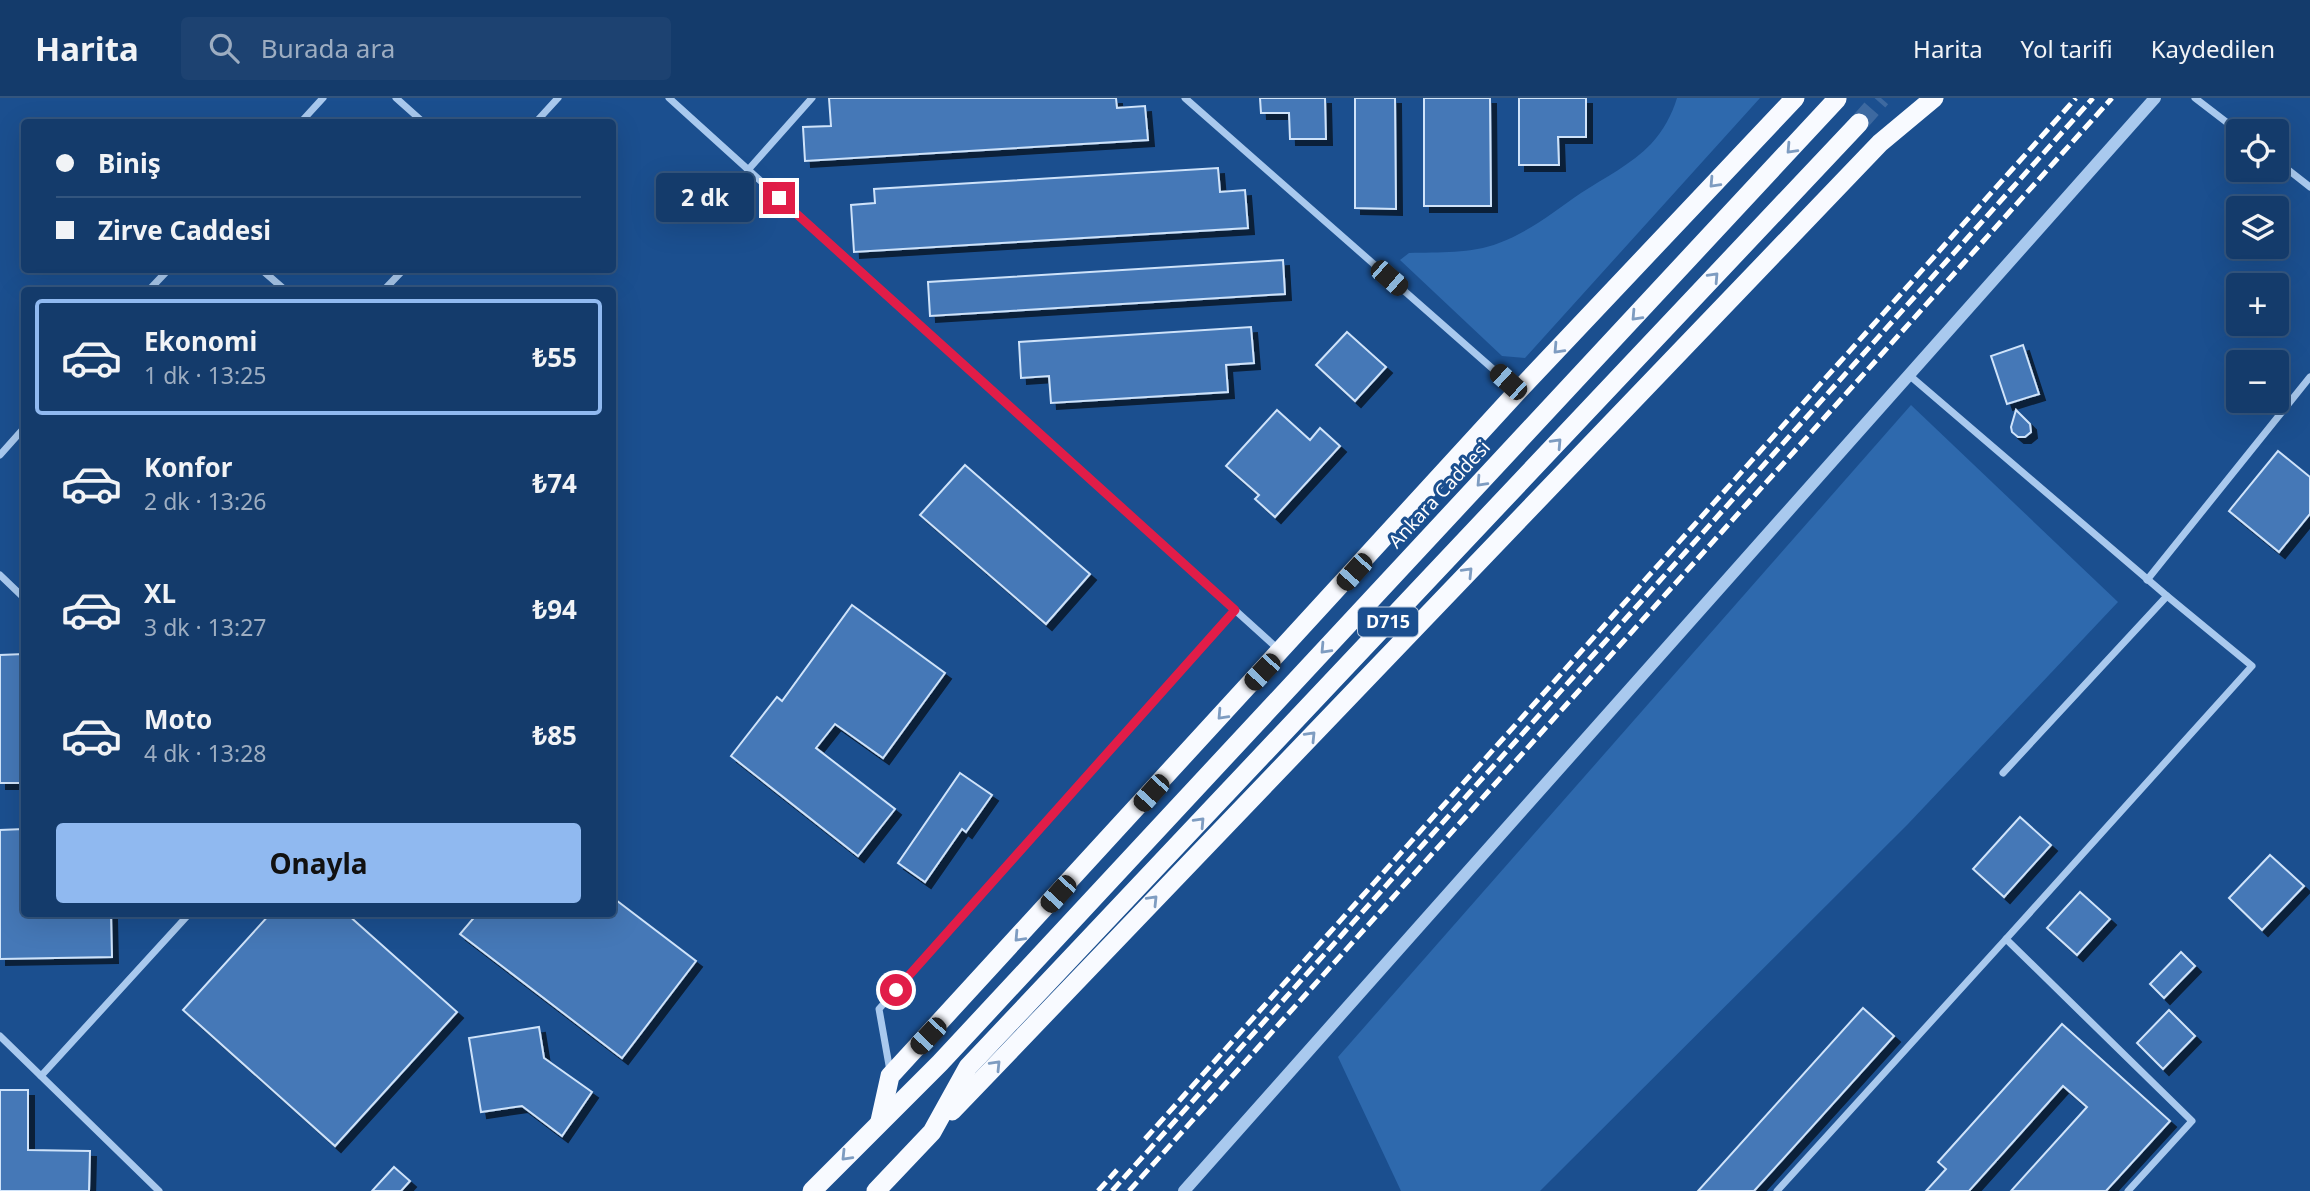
<!DOCTYPE html>
<html lang="tr">
<meta charset="utf-8">
<style>
:root{--surface:#143b6b;--page:#1d4271;--text:#f1f3f6;--muted:#9dadc1;--line:#33557e;--accent:#90b9f0}
body{margin:0;font-family:"Noto Sans",sans-serif;background:var(--page);color:var(--text);height:100vh;display:flex;flex-direction:column;font-size:26px;white-space:nowrap}
*{box-sizing:border-box;margin:0}
p{font-size:23px;color:var(--muted)}
.icon{flex:none;width:38px;height:38px;fill:none;stroke:currentColor;stroke-width:2;stroke-linecap:round;stroke-linejoin:round}
.map{position:relative;flex:1;overflow:hidden}
.panel{position:absolute;left:21px;top:189px;width:595px;height:630px;display:flex;flex-direction:column;background:var(--surface);border-radius:7px;box-shadow:0 7px 28px #0002,0 0 0 2px var(--line)}
.panel>*{flex:none}
.banner{position:absolute;left:21px;top:21px;width:595px;height:154px;border-radius:7px;box-shadow:0 7px 28px #0002,0 0 0 2px var(--line);display:grid;align-content:center;height:154px;padding:0 35px;background:var(--surface)}
.controls{position:absolute;left:2226px;top:21px;display:grid;gap:14px}
.controls a{display:grid;place-items:center;width:63px;height:63px;border-radius:7px;background:var(--surface);box-shadow:0 7px 28px #0002,0 0 0 2px var(--line);font-size:35px}
.end{position:absolute;width:32px;height:32px;margin:-16px;border:9px solid #e11d48;background:#fff;box-shadow:0 0 0 4px #fff}
.from{border-radius:50%}
.bubble{position:absolute;height:49px;border-radius:7px;background:var(--surface);box-shadow:0 7px 28px #0002,0 0 0 2px var(--line);font-size:23px;font-weight:700;line-height:49px;text-align:center}
.car{position:absolute;width:21px;height:42px;margin:-21px -10px;border-radius:9px;box-shadow:0 0 5px 2px #0007;background:linear-gradient(#222 24%,#8ab4d8 0 40%,#222 0 76%,#8ab4d8 0 86%,#222 0)}
.banner b{display:flex;align-items:center;gap:24px;height:66px;font-size:26px}
.banner b+b{border-top:2px solid var(--line)}
.banner i{width:18px;height:18px;background:var(--text)}
ul{padding:12px 0 0;list-style:none}
li{display:flex;align-items:center;gap:21px;height:116px;margin:0 14px 10px;padding:0 21px;border:4px solid transparent;border-radius:7px}
li div{flex:1}
li b{display:block;font-size:26px}
li em{font-style:normal;font-weight:700}
li.current{border-color:var(--accent)}
li>.icon{width:63px;height:63px;stroke-width:1.5}
.primary-button{display:flex;gap:14px;margin-top:auto;padding:14px 35px}
.primary-button a{flex:1;height:80px;border-radius:7px;background:var(--accent);color:#111;font-size:28px;font-weight:700;line-height:80px;text-align:center}
header{display:flex;align-items:center;gap:42px;box-sizing:border-box;height:98px;padding:0 35px;background:var(--surface);border-bottom:2px solid var(--line)}
header strong{font-size:33px}
nav{display:flex;gap:38px;margin-inline-start:auto;font-size:24px}
.search{width:490px;height:63px;background:var(--page);display:flex;align-items:center;gap:18px;box-sizing:border-box;padding:0 24px;border-radius:7px;color:var(--muted);font-size:26px}
.map>svg:first-child{display:block}
.green{fill:#2e69ad}
.building{fill:#4478b7;stroke:#cfe3fa;stroke-width:2;filter:url(#shadow)}
.lines{fill:none;stroke-linecap:round;stroke-linejoin:round}
.trunk-tunnel{stroke:#3d69a0;stroke-width:19;stroke-dasharray:19 10;stroke-linecap:butt}
.minor{stroke:#a9c9ee;stroke-width:7}
.tertiary{stroke:#a9c9ee;stroke-width:12}
.trunk{stroke:#f8faff;stroke-width:19}
.rail{stroke:#fff;stroke-width:5;stroke-dasharray:12 5;stroke-linecap:butt}
.oneway{stroke:#7e9cc1}
.route{stroke:#e11d48;stroke-width:9}
.labels{text-anchor:middle;stroke-width:6;stroke-linejoin:round;paint-order:stroke}
.shield{fill:#1b4f8f;stroke:#bbcadd;stroke-width:2}
.shield-label{font-size:18px;font-weight:bold;fill:#fff}
.street-label{font-size:19px;fill:#fff;stroke:#1b4f8f}
</style>
<header>
<strong>Harita</strong>
<div class="search"><svg class="icon" aria-label="search" viewBox="0 0 24 24"><circle cx="10" cy="10" r="6"/><path d="M15 15l6 6"/></svg>Burada ara</div>
<nav><a>Harita</a><a>Yol tarifi</a><a>Kaydedilen</a></nav>
</header>
<div class="map">
<svg width="2310" height="1093" viewBox="0 0 2310 1093">
<defs>
<filter id="shadow"><feDropShadow dx="6" dy="6" stdDeviation="0" flood-color="#0009"/></filter>
</defs>
<rect width="100%" height="100%" fill="#1b4f8f"/>
<g class="green">
<path d="M1677,0h83l-235,260 -23,-2 -102,-96 9,-7c30,-1 62,1 90,-10 30,-11 56,-32 82,-50 23,-15 51,-29 70,-49 12,-13 21,-29 26,-46z"/>
<path d="M1911,307l207,197 -210,222 -368,367h-139l-63,-134z"/>
</g>
<g class="building">
<path d="M829,0h287l1,10 28,-2 3,34 -343,21 -2,-34 28,-1z"/>
<path d="M1260,0h65l1,41h-36l-1,-26h-28z"/>
<path d="M1355,0h40l1,111 -41,-1z"/>
<path d="M1424,0h66l1,108h-67z"/>
<path d="M1519,0h67v39h-28l1,28h-40z"/>
<path d="M1218,70l2,24 25,-2 3,38 -394,24 -3,-47 24,-2 -1,-14z"/>
<path d="M1283,162l2,34 -355,22 -2,-34z"/>
<path d="M1251,229l3,36 -28,2 2,27 -177,11 -2,-27 -28,2 -2,-36z"/>
<path d="M1347,234l39,35 -31,34 -39,-36z"/>
<path d="M2023,247l16,49 -32,10 -16,-48z"/>
<path d="M1277,312l33,30 10,-12 20,18 -65,71 -20,-18 4,-4 -33,-29z"/>
<path d="M2016,312l14,14 1,8 -6,5h-7l-6,-5 -1,-5z"/>
<path d="M2278,353l32,26v37l-31,38 -50,-41z"/>
<path d="M965,367l125,109 -44,50 -126,-109z"/>
<path d="M852,507l93,68 -62,85 -48,-34 -19,24 79,61 -37,47 -127,-100 46,-59 5,4z"/>
<path d="M24,556v129h-24v-128z"/>
<path d="M960,675l32,22 -26,37 -4,-3 -37,53 -27,-19z"/>
<path d="M2020,719l31,28 -47,52 -31,-28z"/>
<path d="M24,731v85h87l1,43 -112,2v-129z"/>
<path d="M2270,757l34,31 -42,44 -33,-32z"/>
<path d="M2080,794l30,27 -33,36 -30,-27z"/>
<path d="M612,799l84,64 -74,97 -162,-124 17,-20h135z"/>
<path d="M270,816h77l110,98 -122,134 -152,-136z"/>
<path d="M2181,854l14,14 -31,32 -14,-14z"/>
<path d="M1863,910l31,28 -140,155h-56z"/>
<path d="M2169,912l26,26 -32,33 -26,-26z"/>
<path d="M2062,926l108,97 -64,70h-95l76,-84 -24,-21 -94,105h-43l20,-22 -8,-7z"/>
<path d="M539,929l5,31 48,34 -30,44 -40,-30 -41,6 -12,-74z"/>
<path d="M0,992h28v60l62,1 -1,40h-89z"/>
<path d="M394,1069l16,14 -9,10h-29z"/>
</g>
<g class="lines">
<path class="trunk-tunnel" d="M1859,25l22,-25"/>
<g class="minor">
<path d="M396,0l27,24"/>
<path d="M669,0l609,551"/>
<path d="M1185,0l333,293"/>
<path d="M2195,0l43,33"/>
<path d="M301,24l22,-24"/>
<path d="M536,24l22,-24"/>
<path d="M2277,63l33,26"/>
<path d="M748,72l64,-72"/>
<path d="M262,172l23,20"/>
<path d="M149,192l19,-20"/>
<path d="M384,192l19,-20"/>
<path d="M1909,277l258,221 85,70 -246,273 186,182 -64,70"/>
<path d="M0,357l24,-27"/>
<path d="M0,477l24,23"/>
<path d="M2147,482l163,-203"/>
<path d="M2003,675l164,-177"/>
<path d="M0,938l159,155"/>
<path d="M890,973l-11,-62 356,-399"/>
<path d="M41,978l148,-162"/>
<path d="M1777,1093l229,-252"/>
</g>
<path class="tertiary" d="M1184,1093l971,-1093"/>
<g class="trunk">
<path d="M952,1013l928,-968 54,-45"/>
<path d="M880,1023l10,-45 628,-685 277,-293"/>
<path d="M812,1093l128,-128 897,-964"/>
<path d="M876,1093l56,-59 36,-65 891,-944"/>
</g>
<g class="rail">
<path d="M1145,1041l931,-1041"/>
<path d="M1098,1093l19,-21"/>
<path d="M1112,1093l981,-1093"/>
<path d="M1129,1093l983,-1093"/>
</g>
</g>
<defs><path id="oneway-chevron" d="M-2-3.5L2.5 0L-2 3.5" fill="none" stroke-width="1.6" stroke-linecap="round" stroke-linejoin="round" transform="scale(1.75)"/></defs>
<g class="oneway">
<use href="#oneway-chevron" transform="translate(1791 51) rotate(133)"/>
<use href="#oneway-chevron" transform="translate(1714 85) rotate(133)"/>
<use href="#oneway-chevron" transform="translate(1714 179) rotate(-47)"/>
<use href="#oneway-chevron" transform="translate(1636 218) rotate(133)"/>
<use href="#oneway-chevron" transform="translate(1558 251) rotate(133)"/>
<use href="#oneway-chevron" transform="translate(1557 345) rotate(-47)"/>
<use href="#oneway-chevron" transform="translate(1481 384) rotate(133)"/>
<use href="#oneway-chevron" transform="translate(1468 474) rotate(-46)"/>
<use href="#oneway-chevron" transform="translate(1325 551) rotate(133)"/>
<use href="#oneway-chevron" transform="translate(1222 617) rotate(133)"/>
<use href="#oneway-chevron" transform="translate(1311 638) rotate(-46)"/>
<use href="#oneway-chevron" transform="translate(1200 724) rotate(-47)"/>
<use href="#oneway-chevron" transform="translate(1153 802) rotate(-46)"/>
<use href="#oneway-chevron" transform="translate(1019 839) rotate(133)"/>
<use href="#oneway-chevron" transform="translate(996 967) rotate(-46)"/>
<use href="#oneway-chevron" transform="translate(846 1058) rotate(134)"/>
</g>
<g class="lines">
<path class="route" d="M779,100l456,412 -339,380"/>
</g>
<g class="labels">
<rect class="shield" x="1358" y="509.5" width="60" height="29" rx="5"/>
<g class="shield-label">
<text x="1388" y="530">D715</text>
</g>
<g class="street-label">
<text transform="translate(1439 396) rotate(-47)" y="7">Ankara Caddesi</text>
</g>
</g>
</svg>
<div class="controls">
<a><svg class="icon" aria-label="locate" viewBox="0 0 24 24"><circle cx="12" cy="12" r="6"/><path d="M12 2v4M12 18v4M2 12h4M18 12h4"/></svg></a>
<a><svg class="icon" aria-label="layers" viewBox="0 0 24 24"><path d="M12 4l9 5-9 5-9-5zM3 14l9 5 9-5"/></svg></a>
<a>+</a>
<a>−</a>
</div>
<i class="end from" style="left:896px;top:892px"></i>
<i class="end" style="left:779px;top:100px"></i>
<div class="bubble" style="left:656px;top:75px;width:98px">2 dk</div>
<i class="car" style="left:1389px;top:180px;rotate:131deg"></i>
<i class="car" style="left:1508px;top:284px;rotate:312deg"></i>
<i class="car" style="left:1354px;top:474px;rotate:222deg"></i>
<i class="car" style="left:1262px;top:574px;rotate:223deg"></i>
<i class="car" style="left:1151px;top:695px;rotate:222deg"></i>
<i class="car" style="left:1058px;top:796px;rotate:222deg"></i>
<i class="car" style="left:928px;top:938px;rotate:223deg"></i>
<div class="banner">
<b><i class="from"></i>Biniş</b>
<b><i></i>Zirve Caddesi</b>
</div>
<section class="panel">
<ul>
<li class="current"><svg class="icon" aria-label="car" viewBox="0 0 24 24"><path d="M5 17H2v-5l4-1 3-4h7l3 4 3 1v5h-3M9 17h6M6 11h13"/><circle cx="7" cy="17" r="2"/><circle cx="17" cy="17" r="2"/></svg><div><b>Ekonomi</b><p>1 dk · 13:25</p></div><em>₺55</em></li>
<li><svg class="icon" aria-label="car" viewBox="0 0 24 24"><path d="M5 17H2v-5l4-1 3-4h7l3 4 3 1v5h-3M9 17h6M6 11h13"/><circle cx="7" cy="17" r="2"/><circle cx="17" cy="17" r="2"/></svg><div><b>Konfor</b><p>2 dk · 13:26</p></div><em>₺74</em></li>
<li><svg class="icon" aria-label="car" viewBox="0 0 24 24"><path d="M5 17H2v-5l4-1 3-4h7l3 4 3 1v5h-3M9 17h6M6 11h13"/><circle cx="7" cy="17" r="2"/><circle cx="17" cy="17" r="2"/></svg><div><b>XL</b><p>3 dk · 13:27</p></div><em>₺94</em></li>
<li><svg class="icon" aria-label="car" viewBox="0 0 24 24"><path d="M5 17H2v-5l4-1 3-4h7l3 4 3 1v5h-3M9 17h6M6 11h13"/><circle cx="7" cy="17" r="2"/><circle cx="17" cy="17" r="2"/></svg><div><b>Moto</b><p>4 dk · 13:28</p></div><em>₺85</em></li>
</ul>
<div class="primary-button"><a>Onayla</a></div>
</section>
</div>
